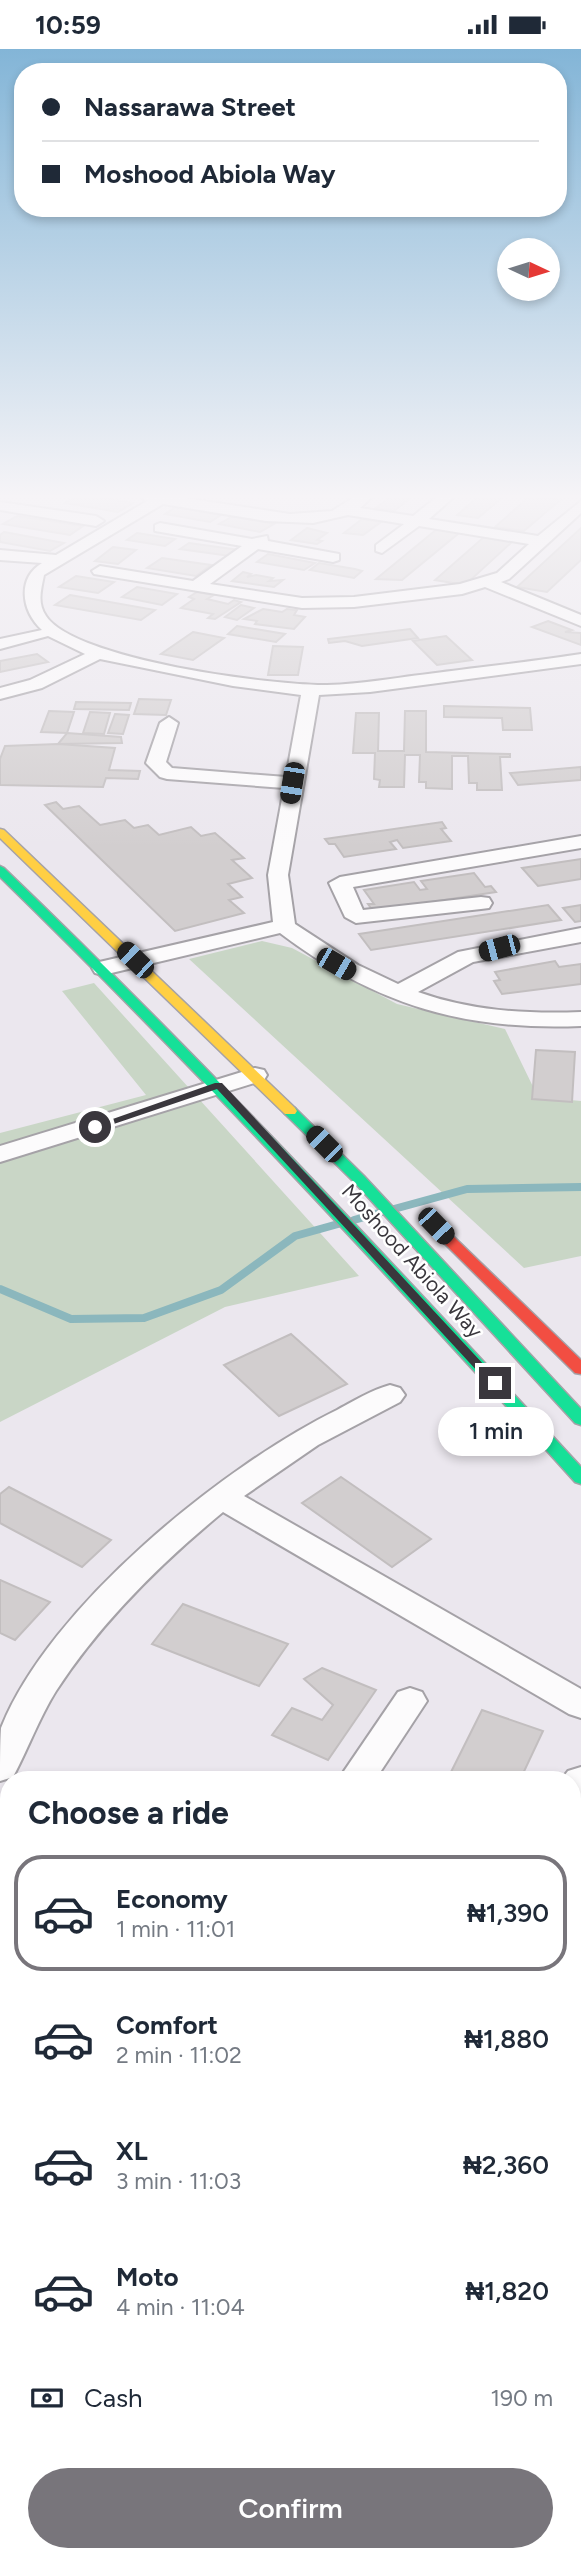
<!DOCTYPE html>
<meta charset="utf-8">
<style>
:root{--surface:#fff;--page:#f6f6f7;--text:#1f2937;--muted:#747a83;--line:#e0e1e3;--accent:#78757b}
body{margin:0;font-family:Figtree,sans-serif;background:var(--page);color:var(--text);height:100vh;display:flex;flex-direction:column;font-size:26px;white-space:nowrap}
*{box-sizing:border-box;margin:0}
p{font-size:23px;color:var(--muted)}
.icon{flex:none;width:38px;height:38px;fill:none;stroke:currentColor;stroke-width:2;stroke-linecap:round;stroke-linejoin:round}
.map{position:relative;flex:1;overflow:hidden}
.sheet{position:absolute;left:0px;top:1722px;width:581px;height:791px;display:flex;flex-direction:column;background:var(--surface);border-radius:28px 28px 0 0;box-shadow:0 4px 10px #0003}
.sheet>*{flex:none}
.guide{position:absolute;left:14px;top:14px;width:553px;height:154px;border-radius:28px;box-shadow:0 4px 10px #0003;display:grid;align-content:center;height:154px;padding:0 28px;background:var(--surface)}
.needle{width:46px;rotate:94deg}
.fabs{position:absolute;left:497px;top:189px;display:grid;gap:14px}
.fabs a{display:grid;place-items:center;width:63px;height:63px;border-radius:50%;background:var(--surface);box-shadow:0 4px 10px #0003;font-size:35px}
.end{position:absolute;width:32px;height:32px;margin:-16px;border:9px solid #3a373d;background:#fff;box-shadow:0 0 0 4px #fff}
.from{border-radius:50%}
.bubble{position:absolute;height:49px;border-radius:24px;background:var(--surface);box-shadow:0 4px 10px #0003;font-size:23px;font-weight:600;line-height:49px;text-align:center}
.car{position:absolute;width:21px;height:42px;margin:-21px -10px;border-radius:9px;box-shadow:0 0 5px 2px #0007;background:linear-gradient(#222 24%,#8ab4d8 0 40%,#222 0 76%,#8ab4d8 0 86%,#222 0)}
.guide b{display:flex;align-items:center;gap:24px;height:66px;font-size:26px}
.guide b+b{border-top:2px solid var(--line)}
.guide i{width:18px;height:18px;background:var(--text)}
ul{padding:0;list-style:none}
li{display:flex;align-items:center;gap:21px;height:116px;margin:0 14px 10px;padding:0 14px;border:4px solid transparent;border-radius:28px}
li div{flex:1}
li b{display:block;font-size:26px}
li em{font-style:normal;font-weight:600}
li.on{border-color:var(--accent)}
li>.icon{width:63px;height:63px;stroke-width:1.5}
h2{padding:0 28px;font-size:32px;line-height:84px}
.pay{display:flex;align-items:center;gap:18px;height:77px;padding:0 28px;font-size:26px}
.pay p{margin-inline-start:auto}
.button{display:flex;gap:14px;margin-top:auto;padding:14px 28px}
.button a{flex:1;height:80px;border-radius:42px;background:var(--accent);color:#fff;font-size:28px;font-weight:600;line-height:80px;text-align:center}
.status{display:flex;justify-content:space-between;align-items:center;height:49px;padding:0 35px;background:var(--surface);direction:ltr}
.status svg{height:19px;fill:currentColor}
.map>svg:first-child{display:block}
.green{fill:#c9d6c6}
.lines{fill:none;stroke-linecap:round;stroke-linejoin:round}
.stream{stroke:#8bb7bd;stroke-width:8}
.building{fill:#d2cecf;stroke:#c2bebf;stroke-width:2}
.street-casing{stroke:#a5a2a7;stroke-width:4}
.fast-casing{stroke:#a5a2a7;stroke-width:3}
.slow-casing{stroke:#a5a2a7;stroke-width:3}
.jam-casing{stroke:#a5a2a7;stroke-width:3}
.street{fill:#fcfbfc;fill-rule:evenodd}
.fast{fill:#16e098;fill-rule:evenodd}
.slow{fill:#ffcf43;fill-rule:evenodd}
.jam{fill:#f24e42;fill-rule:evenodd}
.route{fill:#3a373d}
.labels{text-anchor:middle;stroke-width:5;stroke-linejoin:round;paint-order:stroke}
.street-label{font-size:21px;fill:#3a373d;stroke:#fff}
</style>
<div class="status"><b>10:59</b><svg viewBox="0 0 49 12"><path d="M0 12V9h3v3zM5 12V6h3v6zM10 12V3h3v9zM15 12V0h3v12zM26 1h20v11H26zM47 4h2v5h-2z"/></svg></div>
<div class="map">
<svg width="581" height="2513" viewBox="0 0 581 2513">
<rect width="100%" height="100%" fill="#ebe7ee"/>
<g class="green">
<path d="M262,892l30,7 105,56 108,25 33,68 43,4v155l-57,12 -335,-309z"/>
<path d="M94,934l265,293 -134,31 -225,115v-289l146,-38 -84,-104z"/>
</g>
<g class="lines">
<g class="stream">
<path d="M394,1160l73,-20 114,-2"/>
<path d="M354,1171l28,-8"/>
<path d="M0,1240l71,30 73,-1 77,-28 74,-54 43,-12"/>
</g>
</g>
<g class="building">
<path d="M77,447h17l39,7 -15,9 -53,-9z"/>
<path d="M392,447h18l2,1 -18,14 -18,-3z"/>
<path d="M479,447h25l-26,22 -21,-3z"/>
<path d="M530,447l30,4 -36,31 -29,-4z"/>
<path d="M176,458l45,8 -11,7 -45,-8z"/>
<path d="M17,467l66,10 -13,9 -67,-11z"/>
<path d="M233,467l41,8 -14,8 -41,-8z"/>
<path d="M362,470l19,3 -18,13 -19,-2z"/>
<path d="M307,479l20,5 -10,7 5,1 -5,3 -26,-4z"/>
<path d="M581,479v32l-34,32 -30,-5z"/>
<path d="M437,480l22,4 -57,47 -26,-1z"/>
<path d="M4,483l60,11 -14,8 -50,-9v-7z"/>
<path d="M137,484l38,6 -10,7 -38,-6z"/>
<path d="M484,488l29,4 -48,44 -30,-5z"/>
<path d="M189,494l50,7 -9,6 -50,-7z"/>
<path d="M113,498l23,3 -18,14 -23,-3z"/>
<path d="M268,505l47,9 -11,7 -47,-8z"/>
<path d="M162,509l49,7 -15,11 -49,-8z"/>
<path d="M319,514l36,6 7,2 -8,7 -44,-8z"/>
<path d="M243,523l8,2 -4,3 9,-2 17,3 -4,3 14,-1 -9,7 -42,-6z"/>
<path d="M76,527l38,6 -16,11 -39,-6z"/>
<path d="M137,538l40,7 -15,11 -40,-8z"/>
<path d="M197,543l17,3 -7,4 21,5 6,-4 7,2 -26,17 -7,-1 5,-4 -32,-6 13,-9 -5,-2z"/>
<path d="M70,546l85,15 -14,10 -86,-15z"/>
<path d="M241,556l13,3 -17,12 -12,-3z"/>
<path d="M263,560l19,3 5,-3 10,1 -3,5 11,2 -11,12 -39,-5 2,-3 -13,-2z"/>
<path d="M548,572l24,9 -7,2 16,1v12l-49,-18z"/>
<path d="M237,577l48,8 -9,8 -48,-8z"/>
<path d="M410,580l8,9 -56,8 -17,-5 -16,2 -1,-4z"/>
<path d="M193,583l31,6 -31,22 -32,-6z"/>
<path d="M446,587l26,24 -35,5 -24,-24z"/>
<path d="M273,597l30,1 -5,28h-30z"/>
<path d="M37,605l11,8 -48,10v-11z"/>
<path d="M139,650l32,1 -5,15 -32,-1z"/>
<path d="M76,653l55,1 -2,7 -55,-1z"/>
<path d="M444,657l86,2 2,22h-29l-1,-12 -58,-1z"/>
<path d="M49,662l25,1 -7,21 -26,-1z"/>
<path d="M405,662h21v41l84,2v3h-10l2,33h-25v-7h-8l-1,-27h-16v33l-26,-1v-6h-7l1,-27h-15l-1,32h-25l1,-7 -6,-1 1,-26h-22l3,-40h23l-1,38h26z"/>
<path d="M90,663l20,1 -6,21 -21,-1z"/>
<path d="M115,665l14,1 -6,19 -15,-1z"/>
<path d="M67,684l54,4 1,6 -64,1z"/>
<path d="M58,695l57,4 -6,22 31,1 -2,8 -32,-1 -3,9 -103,-2v-26l5,-13z"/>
<path d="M581,718v13l-63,5 -8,-12z"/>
<path d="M56,753l7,7 16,-3 21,19 25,-5 9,8 14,-3 11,10 32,-8 10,9 14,-3 29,25 -12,2 20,18 -24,6 14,13 -13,3 15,13 -69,18 -130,-126z"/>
<path d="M442,773l4,6 -5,1 10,12 -48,7 -6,-8 -7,2 6,7 -52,8 -9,-13h-6l-4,-5z"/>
<path d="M581,810v20l-43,7 -16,-18z"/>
<path d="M474,824l11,14 6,-1 5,6 -123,19 -5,-7h6l-10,-14 50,-8 6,8 7,-1 -6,-8z"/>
<path d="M548,856l13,15 -190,30 -12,-16z"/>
<path d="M581,856v16l-6,1 -12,-14z"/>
<path d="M555,912l4,6 22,-3v20l-79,10 -8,-13 6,-1 -5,-8z"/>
<path d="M536,1001l39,2 -3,50 -40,-3z"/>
<path d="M291,1285l56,50 -68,32 -55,-51z"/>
<path d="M341,1428l90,62 -39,28 -90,-64z"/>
<path d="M9,1438l102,53 -29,27 -82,-44v-29z"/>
<path d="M0,1531l50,22 -35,38 -15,-7z"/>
<path d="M183,1555l105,40 -29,42 -107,-42z"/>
<path d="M322,1619l54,22 -48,70 -56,-25 20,-27 30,12 11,-15 -29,-26z"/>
<path d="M482,1661l61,21 -23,49h-54l-16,-6z"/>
<path d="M581,2254v78l-9,4v-79z"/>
<path d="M282,2504h21l-9,9h-9z"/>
</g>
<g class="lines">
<defs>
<g id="street">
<path d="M139,447h32l119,18 42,-3 24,-15h17l-13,12 53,8 25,-20h17l-26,23 109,17 43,-35v12l-72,66 -8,3 80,33v11l-96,-39 -23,7 -108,13 -52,1 -208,-34 -2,-3 8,-5 93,15 49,-35 -87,-15v-6l5,-2 92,16 15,-3 1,5 71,13v6l-6,2 -75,-13 -48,35 92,14 52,-1 106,-13 37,-11 32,-29 -110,-18 -37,27 -6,-2v-6l28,-21 -56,-9 -35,8 -47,-2 -103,-17 -119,71c-3,15 -7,28 2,41 29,44 228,70 281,69 34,-1 67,-7 101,-11 51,-7 102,-12 153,-20v10l-211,28 -51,3 -31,180 7,49 63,41 40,19 60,-32 123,-24v14l-108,20 -55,30c53,19 107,22 163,20v14c-118,5 -207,-22 -301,-93l-177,42 -8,-2 -3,-5 3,-5 178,-41 -5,-47 16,-87 -117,-9 -7,-2 -14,-14 14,-40 9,-6 9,6 -12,39 6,6 114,9 15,-82 -68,-9 -133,-27 -58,29 -42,11v-11l30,-8 55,-26 -37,-18 -48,13v-10l42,-9c-20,-18 -26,-51 0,-67l-42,-3v-10l56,5 91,-54z"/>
<path d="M0,453l96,14 8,5 -8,5 -96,-16z"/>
<path d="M581,787v12l-228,39 10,23 118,-13 8,1 3,5 -3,5 -8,1 -125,14 -11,-6 -16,-34 11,-6z"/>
<path d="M255,1019l9,2 3,5 -3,5 -264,82v-16z"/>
<path d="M390,1336l10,3 5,7 -5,7 -82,43 -74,51 337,193v29l-12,-4 -346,-202c-63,52 -122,110 -167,179 -17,27 -28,58 -43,86l-13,4c0,-16 0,-39 1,-53 48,-121 222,-262 336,-318 17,-9 34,-20 53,-25z"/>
<path d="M410,1639l12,4 5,9 -52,79h-37l60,-88z"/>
<path d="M581,1718v36l-9,3v-26h-11l7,-9z"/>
<path d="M572,1992l9,3v59l-9,-3z"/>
<path d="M581,2106v40l-9,3v-40z"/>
<path d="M581,2407v48l-9,4v-48z"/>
<path d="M96,2504h48l3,9h-48z"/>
<path d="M390,2504h61l-4,9h-60z"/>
</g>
<g id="fast">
<path d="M0,817l4,2c200,192 389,395 577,599v17l-6,-2c-187,-207 -376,-411 -575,-605z"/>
<path d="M290,1058l5,1 69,68 217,233v16l-6,-2 -221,-241 -69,-68 -2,-3 2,-3z"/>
</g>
<path id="slow" d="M0,780l4,1 291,278 2,3 -2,3h-10l-285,-276z"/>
<path id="jam" d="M447,1184l5,2 129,125v14l-6,-1 -133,-132 -3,-3z"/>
</defs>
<use href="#street" class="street-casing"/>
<use href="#fast" class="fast-casing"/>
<use href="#slow" class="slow-casing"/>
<use href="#jam" class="jam-casing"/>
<use href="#street" class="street"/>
<use href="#fast" class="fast"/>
<use href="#slow" class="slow"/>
<use href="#jam" class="jam"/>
</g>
<linearGradient id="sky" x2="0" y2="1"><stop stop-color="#83b5d7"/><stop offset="0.56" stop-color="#f6f4f7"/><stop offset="1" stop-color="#f6f4f7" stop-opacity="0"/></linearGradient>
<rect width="581" height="799" fill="url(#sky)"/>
<path class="route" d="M215,1034h7l277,298v5h-8l-274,-297 -118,40 -9,-2z"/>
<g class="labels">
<g class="street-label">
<text transform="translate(412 1212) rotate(48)" y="7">Moshood Abiola Way</text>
</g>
</g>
</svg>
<div class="fabs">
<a><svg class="needle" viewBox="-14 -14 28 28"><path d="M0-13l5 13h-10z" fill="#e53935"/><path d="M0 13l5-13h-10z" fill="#747a83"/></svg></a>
</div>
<i class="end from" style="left:95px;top:1078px"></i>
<i class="end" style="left:495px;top:1334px"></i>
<div class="bubble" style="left:438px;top:1358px;width:116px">1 min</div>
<i class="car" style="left:292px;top:734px;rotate:189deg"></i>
<i class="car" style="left:499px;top:899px;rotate:255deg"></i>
<i class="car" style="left:135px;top:911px;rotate:314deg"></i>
<i class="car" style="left:336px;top:915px;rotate:120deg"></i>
<i class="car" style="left:324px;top:1095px;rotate:315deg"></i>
<i class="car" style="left:436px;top:1177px;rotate:136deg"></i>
<div class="guide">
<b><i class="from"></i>Nassarawa Street</b>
<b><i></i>Moshood Abiola Way</b>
</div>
<section class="sheet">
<h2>Choose a ride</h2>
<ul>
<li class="on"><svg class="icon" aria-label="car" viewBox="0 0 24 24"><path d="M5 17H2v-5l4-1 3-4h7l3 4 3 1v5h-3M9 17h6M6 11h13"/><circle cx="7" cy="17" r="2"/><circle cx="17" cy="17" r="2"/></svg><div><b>Economy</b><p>1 min · 11:01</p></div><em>₦1,390</em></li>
<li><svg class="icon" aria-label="car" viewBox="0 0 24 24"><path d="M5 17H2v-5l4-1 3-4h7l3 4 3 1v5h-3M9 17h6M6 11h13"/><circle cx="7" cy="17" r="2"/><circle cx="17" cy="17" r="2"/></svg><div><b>Comfort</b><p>2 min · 11:02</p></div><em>₦1,880</em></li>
<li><svg class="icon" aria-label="car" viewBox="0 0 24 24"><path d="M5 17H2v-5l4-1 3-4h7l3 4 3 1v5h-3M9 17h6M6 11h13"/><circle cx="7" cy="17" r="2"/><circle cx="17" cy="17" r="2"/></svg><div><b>XL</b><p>3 min · 11:03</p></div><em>₦2,360</em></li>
<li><svg class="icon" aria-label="car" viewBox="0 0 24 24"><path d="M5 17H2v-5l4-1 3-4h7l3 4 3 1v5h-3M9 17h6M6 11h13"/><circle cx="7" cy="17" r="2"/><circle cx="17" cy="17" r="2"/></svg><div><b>Moto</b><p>4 min · 11:04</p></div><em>₦1,820</em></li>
</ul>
<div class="pay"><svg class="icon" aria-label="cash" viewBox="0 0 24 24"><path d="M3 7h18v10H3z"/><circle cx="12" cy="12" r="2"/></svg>Cash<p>190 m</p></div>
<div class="button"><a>Confirm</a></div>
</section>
</div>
